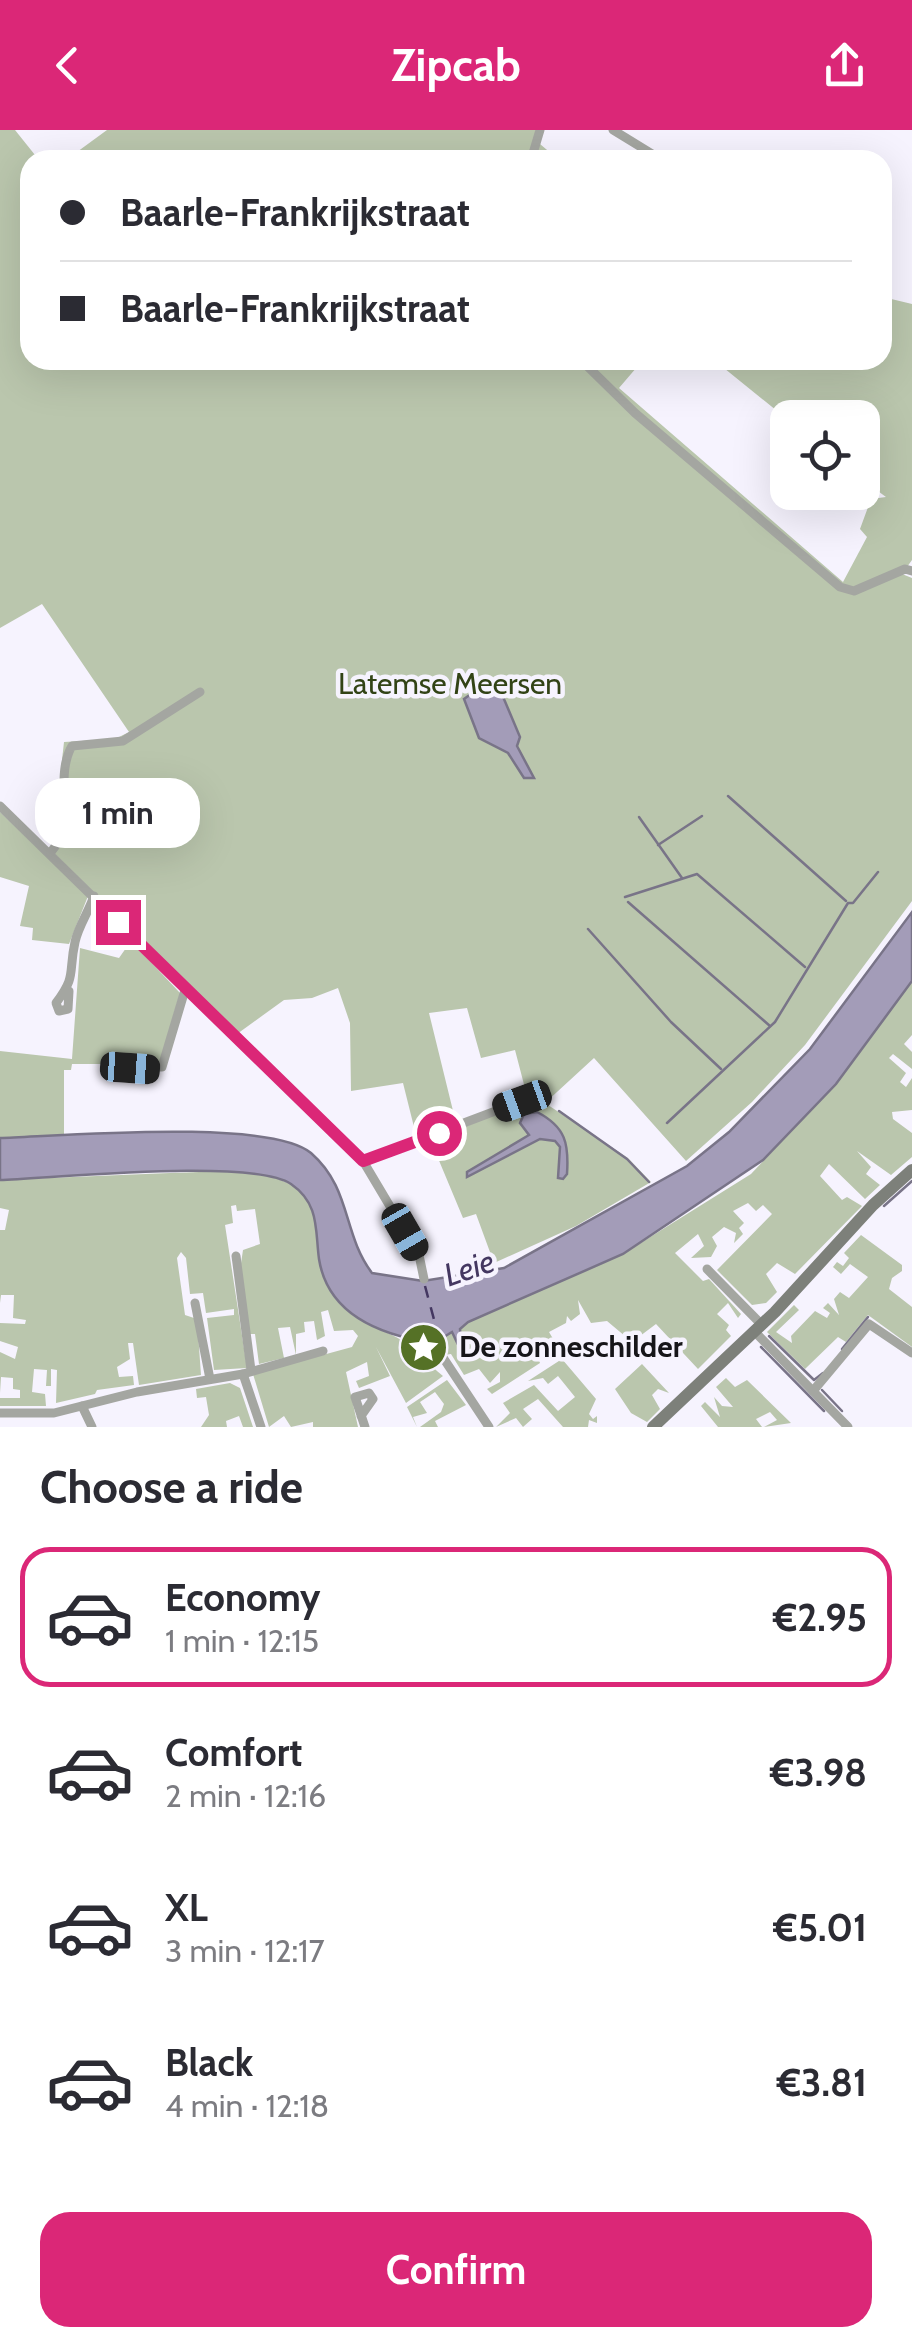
<!DOCTYPE html>
<meta charset="utf-8">
<style>
:root{--surface:#fff;--page:#f2f2f3;--text:#2b2b33;--muted:#7c7c81;--line:#e1e1e2;--accent:#db2777}
body{margin:0;font-family:Cabin,sans-serif;background:var(--page);color:var(--text);height:100vh;display:flex;flex-direction:column;font-size:38px;white-space:nowrap}
*{box-sizing:border-box;margin:0}
p{font-size:32px;color:var(--muted)}
.icon{flex:none;width:55px;height:55px;fill:none;stroke:currentColor;stroke-width:2;stroke-linecap:round;stroke-linejoin:round}
.map{position:relative;height:1297px;overflow:hidden}
.side{display:flex;flex-direction:column;background:var(--surface);flex:1}
.side>*{flex:none}
.hud{position:absolute;left:20px;top:20px;width:872px;height:220px;border-radius:30px;box-shadow:0 10px 40px #0002;display:grid;align-content:center;height:220px;padding:0 40px;background:var(--surface)}
.tools{position:absolute;left:770px;top:270px;display:grid;gap:20px}
.tools a{display:grid;place-items:center;width:110px;height:110px;border-radius:20px;background:var(--surface);box-shadow:0 10px 40px #0002;font-size:50px}
.end{position:absolute;width:45px;height:45px;margin:-22px;border:12px solid #db2777;background:#fff;box-shadow:0 0 0 5px #fff}
.from{border-radius:50%}
.bubble{position:absolute;height:70px;border-radius:30px;background:var(--surface);box-shadow:0 10px 40px #0002;font-size:32px;font-weight:800;line-height:70px;text-align:center}
.car{position:absolute;width:30px;height:60px;margin:-30px -15px;border-radius:12px;box-shadow:0 0 8px 2px #0007;background:linear-gradient(#222 24%,#8ab4d8 0 40%,#222 0 76%,#8ab4d8 0 86%,#222 0)}
.hud b{display:flex;align-items:center;gap:35px;height:95px;font-size:38px}
.hud b+b{border-top:2px solid var(--line)}
.hud i{width:25px;height:25px;background:var(--text)}
ul{padding:0;list-style:none}
li{display:flex;align-items:center;gap:30px;height:140px;margin:0 20px 15px;padding:0 20px;border:5px solid transparent;border-radius:30px}
li div{flex:1}
li b{display:block;font-size:38px}
li em{font-style:normal;font-weight:800}
li.active{border-color:var(--accent)}
li>.icon{width:90px;height:90px;stroke-width:1.5}
h2{padding:0 40px;font-size:45px;line-height:120px}
.button{display:flex;gap:20px;margin-top:auto;padding:20px 40px}
.button a{flex:1;height:115px;border-radius:30px;background:var(--accent);color:#fff;font-size:40px;font-weight:800;line-height:115px;text-align:center}
header{display:flex;justify-content:space-between;align-items:center;height:130px;padding:0 40px;background:var(--accent);color:#fff;font-size:45px;font-weight:800}
.map>svg:first-child{display:block}
.green{fill:#bac6ad}
.water{fill:#a39cb8;stroke:#797488;stroke-width:2.5}
.lines{fill:none;stroke-linecap:round;stroke-linejoin:round}
.stream{stroke:#797488;stroke-width:2.5}
.ferry{stroke:#443761;stroke-width:2.5;stroke-dasharray:12 10;stroke-linecap:butt}
.street{stroke:#a4a6a1;stroke-width:9}
.secondary{stroke:#7d807a;stroke-width:12}
.route{stroke:#db2777;stroke-width:12}
.labels{text-anchor:middle;stroke-width:9;stroke-linejoin:round;paint-order:stroke}
.park-label{font-size:30px;fill:#324316;stroke:#f6f3fe}
.poi-label{font-size:30px;font-weight:bold;fill:#161519;stroke:#f6f3fe;text-anchor:start}
.water-label{font-size:32px;font-style:italic;fill:#443761;stroke:#f6f3fe}
</style>
<header><svg class="icon" aria-label="back" viewBox="0 0 24 24"><path d="M15 5l-7 7 7 7"/></svg>Zipcab<svg class="icon" aria-label="share" viewBox="0 0 24 24"><path d="M12 15V3M7 8l5-5 5 5M5 13v7h14v-7"/></svg></header>
<div class="map">
<svg width="912" height="1297" viewBox="0 0 912 1297">
<rect width="100%" height="100%" fill="#f6f3fe"/>
<g class="green">
<path d="M0,0h15l24,30h-9v200h613l-24,28 224,194 24,-45 -7,-8 11,-30 15,-2 -23,-17 -1,-62 -75,1 -73,-59h168l1,-63 29,7v256l-10,14 10,4v323l-107,144 -53,57 -66,59 -92,-103 -49,45 83,55 23,24 -75,44 -82,37 -18,-49 -13,4 -28,-67 -6,2 -3,-9 94,-41 22,3 2,-3 -17,-7 -12,-46 -34,8 -14,-50 -38,5 27,110 -39,16 -14,-56 -52,8 -1,-68 -12,-35 -26,10 -28,2 -47,34 -185,-183 12,-109 51,-3 14,-7 -87,-128 -42,24z"/>
<path d="M107,0h429l-2,9 25,21h-493z"/>
<path d="M0,682l88,84 -19,48 -37,-4 1,-12 -13,-2 9,-40 -29,-9z"/>
<path d="M131,811l49,52 -21,71h-87l-1,6h-7v67l-64,1v-87l72,8 8,-111 39,10z"/>
<path d="M912,851v54l-8,9 8,8v17l-19,-15 -4,4 17,15 -6,9 6,5 6,-9v32l-20,2 1,7 19,14v24l-21,18 -34,-24 14,16 -5,7 14,11 -15,14 -36,-35 -9,12 22,24 5,-3 15,9 -67,68 -18,-11 -11,11 11,18 -11,11 -14,2 -35,-35 55,-56 -9,-9 -7,6 -8,-8 -15,8 11,12 -5,5 4,6 -9,9 2,-10 -12,-6 -12,10 5,9 -6,11 -20,1 13,-12 -6,-12 -23,19 28,28 6,-2 32,35 -3,4 -10,-15 -11,11 12,11 -3,5 5,6 -33,33 -42,-45 -24,18 -25,-21 -16,2 -13,-23 2,14 -9,7 -4,-5 -1,7 -17,9 13,22 -13,-12 -15,5 6,16 -48,31 -5,-5 13,-7v-10l-10,11 -11,-14 -15,6 -13,-21 -7,1 2,-23 10,2 3,7 1,-12 8,-7 155,-68 128,-80 85,-90z"/>
<path d="M170,1043c45,0 136,-13 147,48 5,24 2,53 16,74 14,22 42,31 63,42 16,8 32,27 47,39l-37,27 -30,-56 14,29 -31,12 -3,-7 13,-5 -2,-14 -21,10 12,55h-45v-5l-22,5 -7,-11 -15,11 -16,-53 99,-27 6,-11 -5,-6 -19,1 -6,-21 -7,2 4,24 -8,4 -3,-19 -10,1 1,10 -9,2v21l-6,-28 -12,1 6,30 -25,6 -4,-30h-6l-9,-64 3,-20 17,-6 -5,-35 -18,2 -1,-6 -5,1 2,17 -8,2 22,143 -33,2 -7,-52 27,-3v-6l-28,4 -3,-20 -13,1 -4,-36 -5,-6 -4,6 8,57 12,4 4,56 -62,10 -6,-42h-5l2,16 -13,8 2,10 14,-1 1,9 -37,5 -2,4 -39,9 1,-33 -6,-1v17h-5l1,-16 -13,-1 -2,23 13,2 1,12h-46v-8h20v-8l-7,-1v-11l-12,-1 -1,16v-41l15,7 3,-12 -18,-6v-18l25,1 1,-4 -13,-2 1,-23h-13l-1,8v-73h5l4,-20 -9,-2v-28z"/>
<path d="M861,1105l41,30v6l-10,7 -3,11 23,18v40l-44,-32 -22,27 -8,-5 -33,32 -38,-37 27,-27 5,5 -23,22 16,11 -1,-7 24,-25 12,7 3,-5 -7,-5 5,-5 11,12 -5,-16 6,-7 9,6 19,-21 -18,-13 -9,10 -8,-7 4,-5 6,4 6,-8 -5,-5z"/>
<path d="M562,1229l34,40 -7,15 4,5 4,-3v7l-8,-3 -1,7h-25l-25,-28 -15,10 9,10 -9,8 -7,-9 -20,9 14,-14 -7,-10 31,-18 24,26 17,-14 -17,-21 -10,8 -5,-6 -15,3z"/>
<path d="M642,1234l27,29 -11,-4 -6,6 8,14 -13,13 -16,-9 -16,-24z"/>
<path d="M726,1248l9,9 12,-7 44,43 -27,4 13,-7 -7,-8 -14,7 6,8h-44l-17,-21 4,-4 15,15 -6,-20 8,9 11,1 -17,-20z"/>
<path d="M447,1250l19,25 -31,16 3,6h-18l21,-15 3,-8 -9,-12 -15,10 7,11 -14,4 4,10 -10,-20z"/>
<path d="M230,1253l10,5 13,39h-10l-4,-11 -13,5 1,6h-26l8,-12 -3,-18 -9,1 -1,-9z"/>
</g>
<g class="water">
<path d="M488,552l13,10 19,45 -3,9 17,32h-10l-16,-25 -29,-15 -15,-39z"/>
<path d="M912,782v69l-76,103 -73,76 -140,94 -155,68 -8,7 2,24 -10,-21 -18,11c-50,-7 -106,-27 -115,-84 -4,-29 1,-55 -28,-75 -40,-26 -235,-6 -291,-4v-42c60,-2 269,-20 311,15 41,36 31,80 61,120l51,8 81,-13 183,-102 42,-34 81,-83z"/>
<path d="M537,982c29,15 32,32 30,62l-4,5 -5,-1 2,-31 -5,-6 -15,-2 -73,38v-5l62,-37 -9,-12 4,-9z"/>
</g>
<g class="lines">
<g class="stream">
<path d="M140,30l5,-8"/>
<path d="M728,666l118,105"/>
<path d="M639,687l43,61"/>
<path d="M658,715l44,-29"/>
<path d="M625,767l72,-23 108,93"/>
<path d="M628,772l142,124"/>
<path d="M588,799l83,93 50,47"/>
<path d="M559,981l68,48 22,23"/>
<path d="M667,993l108,-101 73,-119h5l25,-31"/>
<path d="M884,1076l28,-25"/>
<path d="M769,1206l45,44 9,-7"/>
<path d="M761,1217l63,64"/>
<path d="M842,1219l26,-32"/>
<path d="M822,1260l20,21"/>
</g>
<path class="ferry" d="M425,1156l14,52"/>
<g class="street">
<path d="M613,0l49,30"/>
<path d="M531,30l9,-30"/>
<path d="M581,230l54,53 205,174 14,4 51,-22 7,2"/>
<path d="M0,676l363,355 56,94 5,24"/>
<path d="M51,722c24,-26 3,-76 21,-106l51,-5 77,-49"/>
<path d="M69,861l-1,18 -9,2 -3,-8c21,-28 12,-29 19,-61 3,-15 14,-31 19,-46"/>
<path d="M110,937h52l23,-77"/>
<path d="M363,1031l159,-60"/>
<path d="M236,1126l15,114"/>
<path d="M707,1139l55,56"/>
<path d="M195,1173l15,76"/>
<path d="M755,1202l93,95"/>
<path d="M440,1223l49,74"/>
<path d="M243,1244l18,53"/>
<path d="M813,1261l56,-67 43,29"/>
<path d="M82,1276l10,21"/>
<path d="M0,1283h54l83,-21 106,-18 80,-23"/>
<path d="M361,1286l12,-17 -4,-6 -14,4 10,30"/>
</g>
<path class="secondary" d="M653,1297l122,-115 98,-107 39,-35"/>
</g>
<g class="lines">
<path class="route" d="M118,792l245,239 76,-28"/>
</g>
<defs>
<symbol id="sight-disc" viewBox="-11 -11 22 22"><circle r="9.5" fill="#557126" stroke="#f6f3fe"/><path d="M0-6L1.8-2.2L6-1.7L2.9 1.2L3.7 5.4L0 3.3L-3.7 5.4L-2.9 1.2L-6-1.7L-1.8-2.2Z" fill="#fff"/></symbol>
</defs>
<g fill-rule="evenodd">
<use href="#sight-disc" x="396" y="1190" width="55" height="55"/>
</g>
<g class="labels">
<g class="park-label">
<text x="450" y="564">Latemse Meersen</text>
</g>
<g class="poi-label">
<text x="459" y="1227">De zonneschilder</text>
</g>
<g class="water-label">
<text transform="translate(469 1138) rotate(-19)" y="11">Leie</text>
</g>
</g>
</svg>
<div class="tools">
<a><svg class="icon" aria-label="locate" viewBox="0 0 24 24"><circle cx="12" cy="12" r="6"/><path d="M12 2v4M12 18v4M2 12h4M18 12h4"/></svg></a>
</div>
<i class="end from" style="left:439px;top:1003px"></i>
<i class="end" style="left:118px;top:792px"></i>
<div class="bubble" style="left:35px;top:648px;width:165px">1 min</div>
<i class="car" style="left:130px;top:938px;rotate:94deg"></i>
<i class="car" style="left:522px;top:971px;rotate:250deg"></i>
<i class="car" style="left:405px;top:1102px;rotate:150deg"></i>
<div class="hud">
<b><i class="from"></i>Baarle-Frankrijkstraat</b>
<b><i></i>Baarle-Frankrijkstraat</b>
</div>
</div>
<section class="side">
<h2>Choose a ride</h2>
<ul>
<li class="active"><svg class="icon" aria-label="car" viewBox="0 0 24 24"><path d="M5 17H2v-5l4-1 3-4h7l3 4 3 1v5h-3M9 17h6M6 11h13"/><circle cx="7" cy="17" r="2"/><circle cx="17" cy="17" r="2"/></svg><div><b>Economy</b><p>1 min · 12:15</p></div><em>€2.95</em></li>
<li><svg class="icon" aria-label="car" viewBox="0 0 24 24"><path d="M5 17H2v-5l4-1 3-4h7l3 4 3 1v5h-3M9 17h6M6 11h13"/><circle cx="7" cy="17" r="2"/><circle cx="17" cy="17" r="2"/></svg><div><b>Comfort</b><p>2 min · 12:16</p></div><em>€3.98</em></li>
<li><svg class="icon" aria-label="car" viewBox="0 0 24 24"><path d="M5 17H2v-5l4-1 3-4h7l3 4 3 1v5h-3M9 17h6M6 11h13"/><circle cx="7" cy="17" r="2"/><circle cx="17" cy="17" r="2"/></svg><div><b>XL</b><p>3 min · 12:17</p></div><em>€5.01</em></li>
<li><svg class="icon" aria-label="car" viewBox="0 0 24 24"><path d="M5 17H2v-5l4-1 3-4h7l3 4 3 1v5h-3M9 17h6M6 11h13"/><circle cx="7" cy="17" r="2"/><circle cx="17" cy="17" r="2"/></svg><div><b>Black</b><p>4 min · 12:18</p></div><em>€3.81</em></li>
</ul>
<div class="button"><a>Confirm</a></div>
</section>
